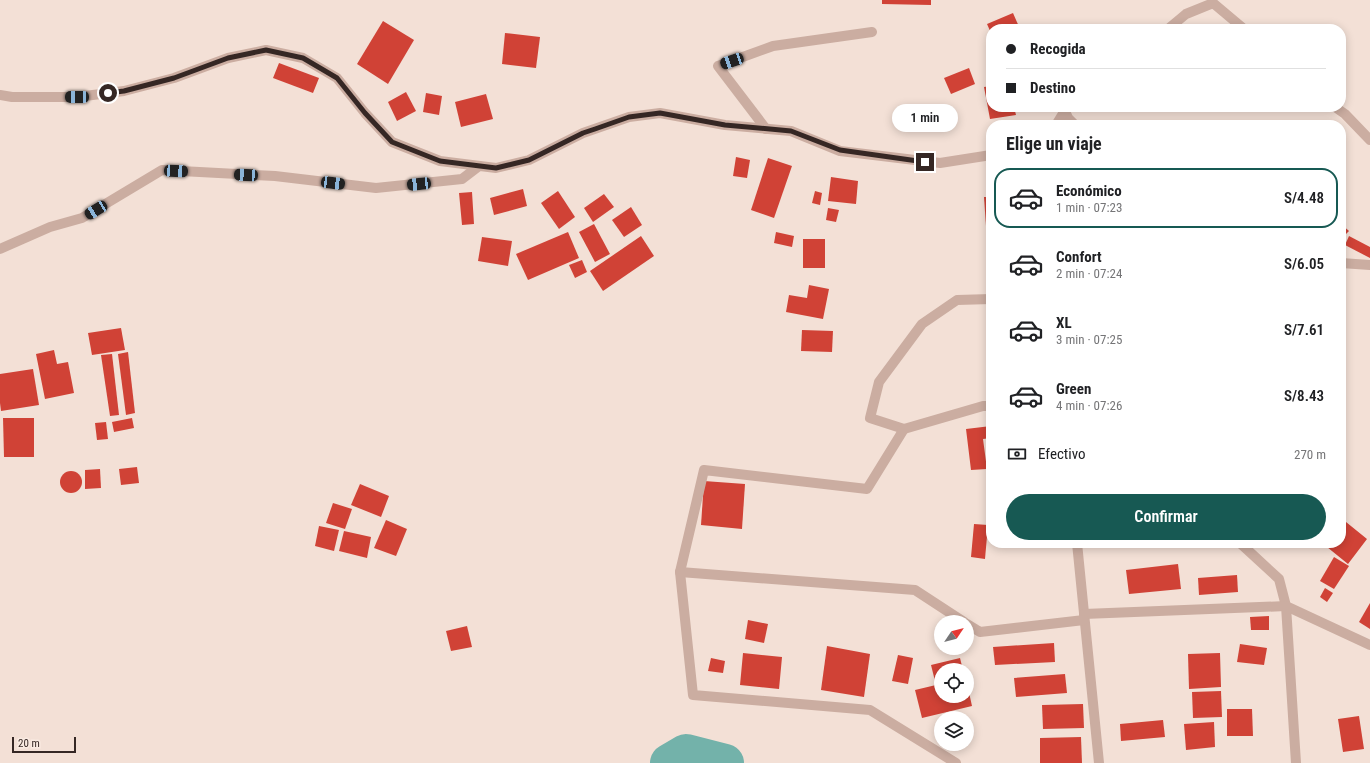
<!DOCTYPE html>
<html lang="es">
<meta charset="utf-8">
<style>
:root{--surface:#fff;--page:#f6f6f6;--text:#202124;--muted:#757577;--line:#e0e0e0;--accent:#175953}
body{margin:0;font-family:"Roboto Condensed",sans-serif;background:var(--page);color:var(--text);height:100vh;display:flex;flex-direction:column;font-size:15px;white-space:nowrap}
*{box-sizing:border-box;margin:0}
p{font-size:13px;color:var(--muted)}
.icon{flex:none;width:22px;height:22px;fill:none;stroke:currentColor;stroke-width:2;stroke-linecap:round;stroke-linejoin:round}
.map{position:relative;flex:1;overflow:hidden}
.panel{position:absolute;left:986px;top:120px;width:360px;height:428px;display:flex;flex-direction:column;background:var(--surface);border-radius:16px;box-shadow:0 2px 10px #0003}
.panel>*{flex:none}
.top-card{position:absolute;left:986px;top:24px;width:360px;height:88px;border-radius:16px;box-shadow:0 2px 10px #0003;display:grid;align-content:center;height:88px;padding:0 20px;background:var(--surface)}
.needle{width:26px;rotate:55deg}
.fabs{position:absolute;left:934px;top:615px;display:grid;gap:8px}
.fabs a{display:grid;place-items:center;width:40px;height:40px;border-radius:50%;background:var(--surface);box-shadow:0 2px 10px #0003;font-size:20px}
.scale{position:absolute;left:12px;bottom:10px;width:64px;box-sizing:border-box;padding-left:4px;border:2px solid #352724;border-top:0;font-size:11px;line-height:14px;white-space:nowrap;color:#352724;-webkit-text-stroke:3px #faebe2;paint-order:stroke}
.end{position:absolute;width:18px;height:18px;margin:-9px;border:5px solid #352724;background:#fff;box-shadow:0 0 0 2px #fff}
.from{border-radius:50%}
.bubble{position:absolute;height:28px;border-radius:14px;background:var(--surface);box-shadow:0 2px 10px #0003;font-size:13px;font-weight:600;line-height:28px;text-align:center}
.car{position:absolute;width:12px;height:24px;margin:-12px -6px;border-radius:5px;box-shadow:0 0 3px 1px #0007;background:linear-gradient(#222 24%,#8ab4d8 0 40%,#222 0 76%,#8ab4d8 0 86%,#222 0)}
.top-card b{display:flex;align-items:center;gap:14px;height:38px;font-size:15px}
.top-card b+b{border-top:1px solid var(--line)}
.top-card i{width:10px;height:10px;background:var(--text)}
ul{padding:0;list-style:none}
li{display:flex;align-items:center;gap:12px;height:60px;margin:0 8px 6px;padding:0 12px;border:2px solid transparent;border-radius:16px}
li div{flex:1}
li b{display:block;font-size:15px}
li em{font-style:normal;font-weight:600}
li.current{border-color:var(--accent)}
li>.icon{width:36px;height:36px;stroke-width:1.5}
h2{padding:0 20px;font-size:18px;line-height:48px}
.pay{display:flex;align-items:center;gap:10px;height:44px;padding:0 20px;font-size:15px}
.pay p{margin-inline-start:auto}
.action{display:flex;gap:8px;margin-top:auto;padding:8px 20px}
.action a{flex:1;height:46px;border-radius:24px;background:var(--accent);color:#fff;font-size:16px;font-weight:600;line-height:46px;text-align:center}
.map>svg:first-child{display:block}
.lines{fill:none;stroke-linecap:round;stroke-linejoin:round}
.river{stroke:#73b2aa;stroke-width:38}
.building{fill:#d04236}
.street{stroke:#cbada1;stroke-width:10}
.route{stroke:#352724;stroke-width:5}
</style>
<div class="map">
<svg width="1370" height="763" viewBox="0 0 1370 763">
<rect width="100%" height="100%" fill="#f3e0d6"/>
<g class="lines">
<path class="river" d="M669,763l17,-10 39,10"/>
</g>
<g class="building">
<path d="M882,0h49v5l-49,-1z"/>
<path d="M1013,13l7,16h-29v4l-4,-9z"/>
<path d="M383,21l31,19 -26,44 -31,-20z"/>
<path d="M505,33l35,4 -4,31 -34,-4z"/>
<path d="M279,63l40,15 -6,15 -40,-15z"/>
<path d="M969,68l6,16 -24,10 -7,-16z"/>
<path d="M991,86v21h23l2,8 -26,4 -6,-32z"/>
<path d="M406,92l10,19 -19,10 -9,-19z"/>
<path d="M426,93l16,3 -3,19 -16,-3z"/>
<path d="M486,94l7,25 -32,8 -6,-25z"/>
<path d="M736,157l14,3 -3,18 -14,-2z"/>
<path d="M768,158l24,8 -18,52 -23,-8z"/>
<path d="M831,177l27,4 -2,23 -28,-3z"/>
<path d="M523,189l4,17 -33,9 -4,-17z"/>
<path d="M558,191l17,26 -16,12 -18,-26z"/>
<path d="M815,191l7,2 -2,12 -8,-2z"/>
<path d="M472,192l2,32 -12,1 -3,-32z"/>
<path d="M604,194l10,13 -21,15 -9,-14z"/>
<path d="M984,197h7v28l-5,1z"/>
<path d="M631,207l11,18 -18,12 -12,-17z"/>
<path d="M828,208l11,2 -3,12 -10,-2z"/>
<path d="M594,224l16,30 -15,8 -16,-30z"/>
<path d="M1341,224l8,7 -8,8z"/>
<path d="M568,232l11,26 -51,22 -12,-26z"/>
<path d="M776,232l18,4 -2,11 -18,-4z"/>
<path d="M641,236l13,20 -51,35 -13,-20z"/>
<path d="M1349,236l21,11v11l-25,-13z"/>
<path d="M482,237l30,4 -4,25 -30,-5z"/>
<rect x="803" y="239" width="22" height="29"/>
<path d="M582,260l5,12 -12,6 -6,-13z"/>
<path d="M809,285l20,4 -6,30 -37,-7 3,-17 18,3z"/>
<path d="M121,328l4,22 -33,5 -4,-22z"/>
<path d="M802,330l31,1 -1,21 -31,-1z"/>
<path d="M54,350l3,14 11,-2 6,31 -29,6 -9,-45z"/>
<path d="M128,352l7,61 -9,2 -8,-61z"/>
<path d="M112,354l7,61 -9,1 -9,-61z"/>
<path d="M33,369l6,36 -38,6 -1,-8v-29z"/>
<path d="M3,418h31v39h-30z"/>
<path d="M132,418l2,10 -20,4 -2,-10z"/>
<path d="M106,422l2,17 -11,1 -2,-17z"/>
<path d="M991,426v12l-8,1 4,30 -16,1 -5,-41z"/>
<path d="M137,467l2,16 -18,2 -2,-16z"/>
<path d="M100,469l1,19 -16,1v-19z"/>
<circle cx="71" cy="482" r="11"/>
<path d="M704,481l41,3 -3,45 -41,-4z"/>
<path d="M360,484l29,12 -8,21 -30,-12z"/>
<path d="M333,503l19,6 -7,20 -19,-6z"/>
<path d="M386,520l21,9 -11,27 -22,-8z"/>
<path d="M1346,522l21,17 -19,25 -21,-17 3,-4h11v-14z"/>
<path d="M974,524l14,1 -3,34 -14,-2z"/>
<path d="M319,526l20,4 -5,21 -19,-5z"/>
<path d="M344,531l27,6 -4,21 -28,-7z"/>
<path d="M1179,543h16v1l-16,1z"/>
<path d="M1334,557l15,9 -15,23 -14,-8z"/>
<path d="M1178,564l3,25 -52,5 -3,-24z"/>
<path d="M1237,575l1,17 -39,3 -1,-17z"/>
<path d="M1325,588l8,5 -6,9 -7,-5z"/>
<path d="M1370,603v26l-11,-7z"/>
<path d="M1269,616v14h-18l-1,-13z"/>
<path d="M748,620l20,4 -4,19 -19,-4z"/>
<path d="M467,626l5,21 -21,4 -5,-20z"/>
<path d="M1054,643l1,19 -60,3 -2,-18z"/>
<path d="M1240,644l27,4 -3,17 -27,-3z"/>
<path d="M827,646l43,8 -6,43 -43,-7z"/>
<path d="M743,653l39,4 -3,32 -39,-4z"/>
<path d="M1220,653l1,34 -32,2 -1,-35z"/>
<path d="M898,655l15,3 -5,26 -16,-3z"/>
<path d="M711,658l14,3 -2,12 -15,-2z"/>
<path d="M960,658l3,12h-22v26h26l1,-8 4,18 -50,12 -7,-28 21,-5 -5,-20z"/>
<path d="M1065,674l2,19 -51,4 -2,-19z"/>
<path d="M1221,691l1,26 -29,1 -1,-26z"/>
<path d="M1083,704l1,24 -41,1 -1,-24z"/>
<path d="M1227,709h25l1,27h-26z"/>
<path d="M1359,716l5,33 -21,3 -5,-33z"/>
<path d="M1163,720l2,17 -44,4 -1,-17z"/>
<path d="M1214,722l1,25 -29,3 -2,-26z"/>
<path d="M1081,737l1,26h-42v-25z"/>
</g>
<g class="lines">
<g class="street">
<path d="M1168,29l18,-15 27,-11 31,26"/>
<path d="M0,95l12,2h65l47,-6 50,-13 54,-20 38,-8 37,8 34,20 28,35 27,29 48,19 56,7 33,-8 54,-27 46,-16 31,-4 65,12 66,6 49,20 100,12 51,-8"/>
<path d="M1335,107l10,7 25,26"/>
<path d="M1065,111l3,7 7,7"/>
<path d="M1056,125l11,-18"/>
<path d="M766,129l-48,-63 55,-20 99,-14"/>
<path d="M0,249l50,-22 32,-9 80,-48 113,6 101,12 86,-9 17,-13"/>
<path d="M1341,263l29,2"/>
<path d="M991,299l-34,1 -35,24 -43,58 -9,36 34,11 79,-23h8"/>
<path d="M904,429l-37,60 -163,-19 -24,102 235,18 49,32"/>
<path d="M1077,543l22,220"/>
<path d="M1240,543l39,36 7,27 84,39"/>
<path d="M680,572l13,123 177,15 86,53"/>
<path d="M1084,614l202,-8 10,157"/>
<path d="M967,624l13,8 104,-12"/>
</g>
</g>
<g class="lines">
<path class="route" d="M108,93l16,-2 50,-13 54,-20 38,-8 37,8 34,20 28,35 27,29 48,19 56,7 33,-8 54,-27 12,-4 34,-12 31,-4 65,12 66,6 49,19 85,12"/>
</g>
</svg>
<div class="fabs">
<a><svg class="needle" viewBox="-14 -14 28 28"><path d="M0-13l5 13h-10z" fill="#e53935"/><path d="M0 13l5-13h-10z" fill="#757577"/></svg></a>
<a><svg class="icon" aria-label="locate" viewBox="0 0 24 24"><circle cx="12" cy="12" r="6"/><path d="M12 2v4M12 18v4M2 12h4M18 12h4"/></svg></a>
<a><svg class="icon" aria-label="layers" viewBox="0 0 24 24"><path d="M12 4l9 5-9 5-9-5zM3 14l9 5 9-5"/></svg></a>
</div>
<div class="scale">20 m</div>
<i class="end from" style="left:108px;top:93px"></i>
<i class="end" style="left:925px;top:162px"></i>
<div class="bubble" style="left:892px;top:104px;width:66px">1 min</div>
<i class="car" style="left:732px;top:61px;rotate:251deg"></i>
<i class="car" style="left:77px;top:97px;rotate:270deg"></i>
<i class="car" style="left:176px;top:171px;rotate:93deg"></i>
<i class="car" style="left:246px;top:175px;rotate:273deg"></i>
<i class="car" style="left:333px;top:183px;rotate:97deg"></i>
<i class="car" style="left:419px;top:184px;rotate:264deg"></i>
<i class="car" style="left:96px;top:210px;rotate:239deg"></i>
<div class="top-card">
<b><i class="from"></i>Recogida</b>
<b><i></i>Destino</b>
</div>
<section class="panel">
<h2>Elige un viaje</h2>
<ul>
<li class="current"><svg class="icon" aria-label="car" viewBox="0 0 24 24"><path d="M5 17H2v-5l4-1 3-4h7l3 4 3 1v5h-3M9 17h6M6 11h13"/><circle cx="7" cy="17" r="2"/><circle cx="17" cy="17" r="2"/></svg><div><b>Económico</b><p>1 min · 07:23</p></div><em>S/4.48</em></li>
<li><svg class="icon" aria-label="car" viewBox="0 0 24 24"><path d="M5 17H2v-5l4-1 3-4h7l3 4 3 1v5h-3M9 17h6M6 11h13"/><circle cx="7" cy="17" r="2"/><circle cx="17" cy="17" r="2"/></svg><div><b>Confort</b><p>2 min · 07:24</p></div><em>S/6.05</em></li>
<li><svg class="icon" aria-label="car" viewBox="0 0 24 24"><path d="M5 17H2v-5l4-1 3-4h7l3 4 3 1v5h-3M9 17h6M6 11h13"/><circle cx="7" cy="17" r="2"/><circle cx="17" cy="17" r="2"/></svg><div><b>XL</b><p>3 min · 07:25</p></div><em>S/7.61</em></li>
<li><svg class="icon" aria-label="car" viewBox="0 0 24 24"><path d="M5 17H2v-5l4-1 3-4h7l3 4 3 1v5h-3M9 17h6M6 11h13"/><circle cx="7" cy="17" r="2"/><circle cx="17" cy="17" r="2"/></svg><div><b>Green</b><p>4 min · 07:26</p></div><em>S/8.43</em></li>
</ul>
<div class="pay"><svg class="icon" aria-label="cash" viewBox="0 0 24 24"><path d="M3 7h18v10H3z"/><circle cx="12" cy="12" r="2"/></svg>Efectivo<p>270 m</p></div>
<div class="action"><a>Confirmar</a></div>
</section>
</div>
